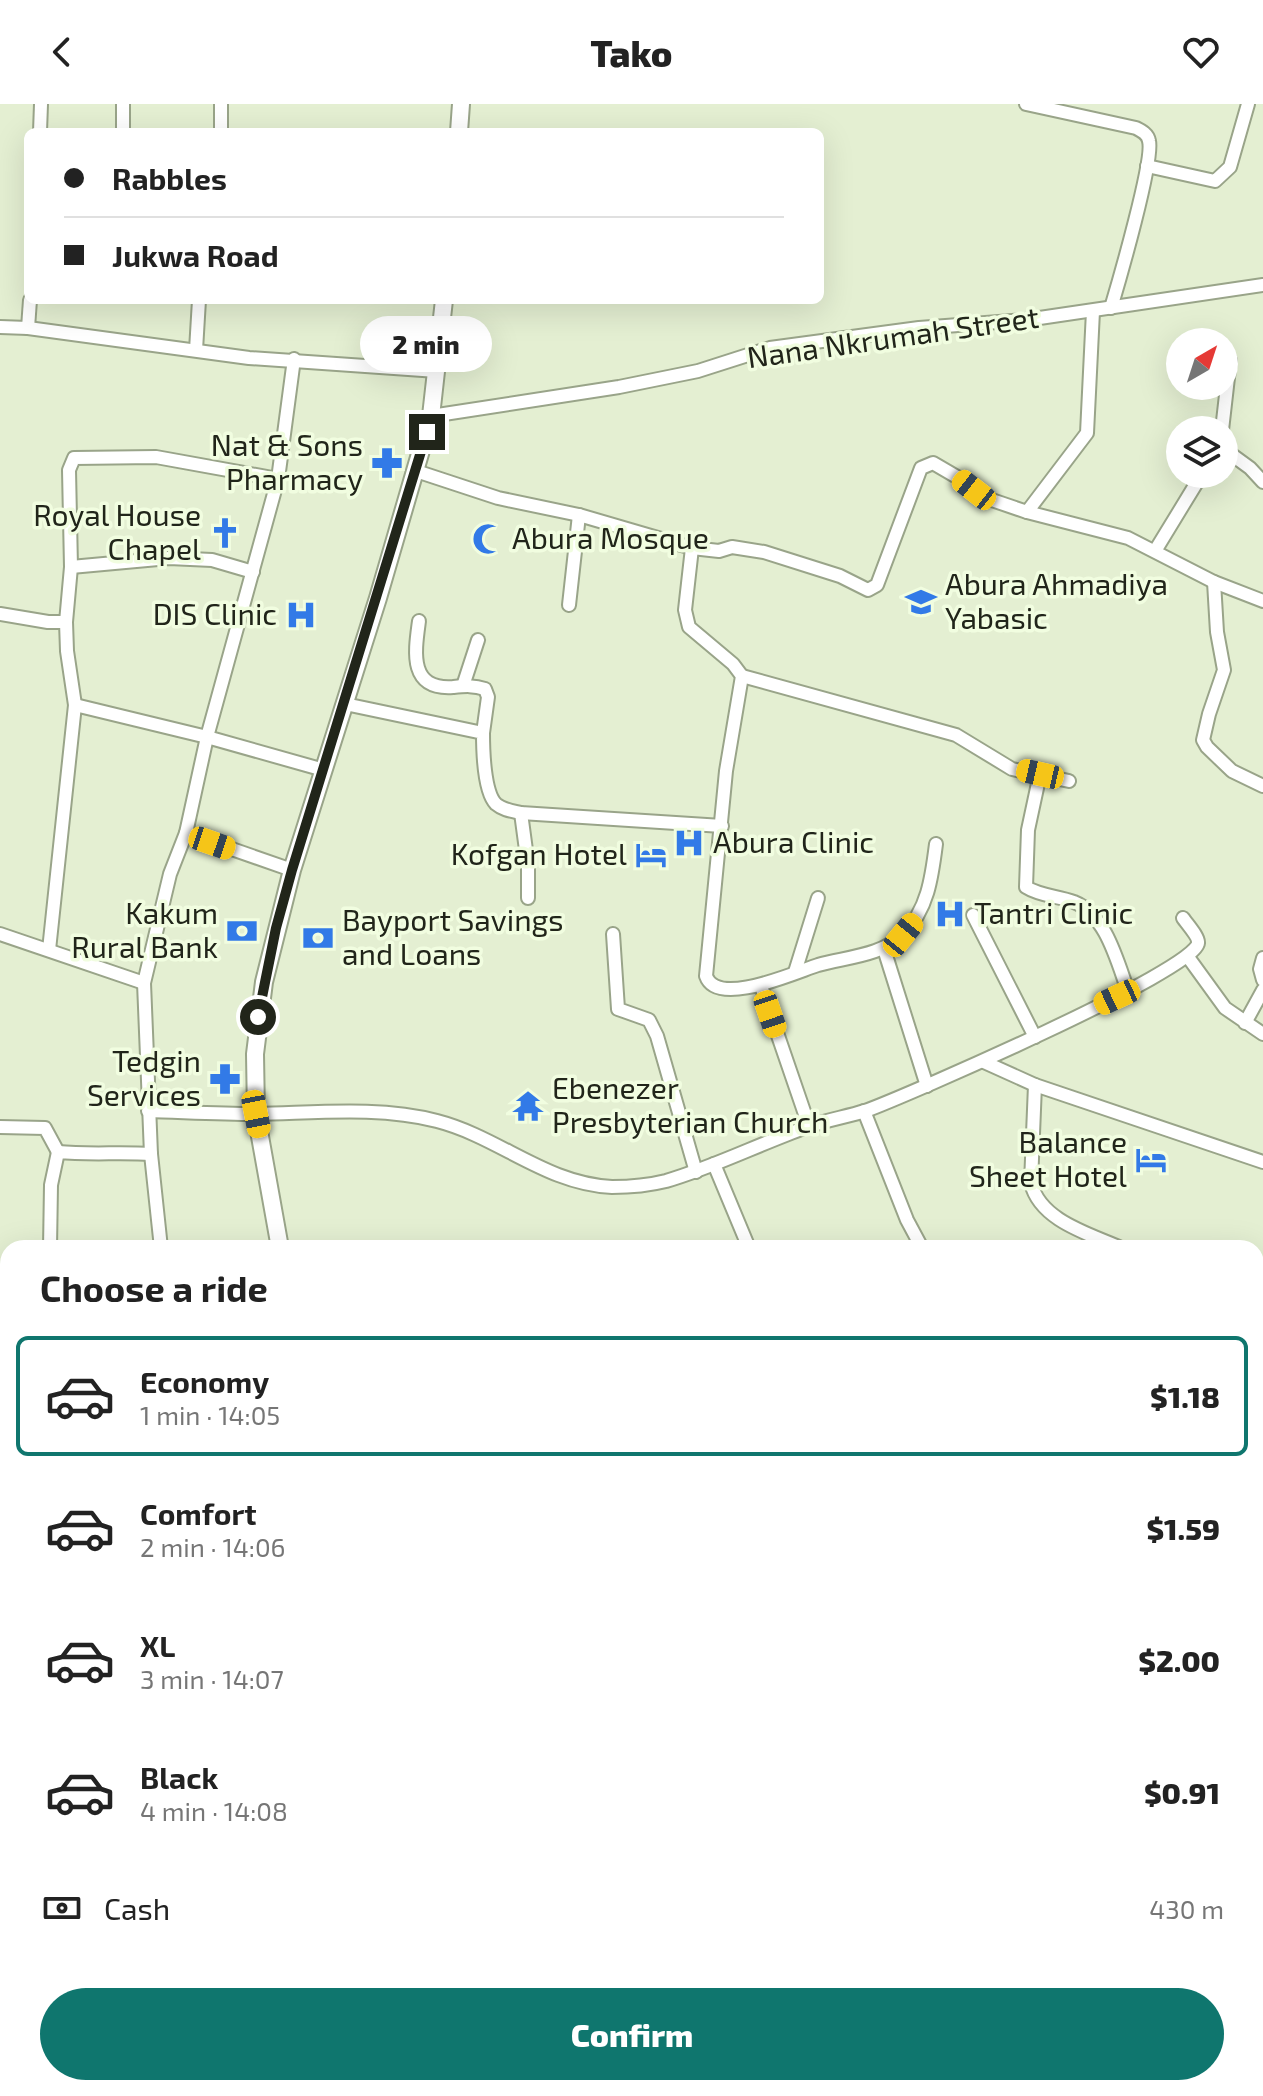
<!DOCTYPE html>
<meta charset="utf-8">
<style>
:root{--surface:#fff;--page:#f2f2f2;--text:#222;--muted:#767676;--line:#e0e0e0;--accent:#0f766e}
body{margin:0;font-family:"Exo 2",sans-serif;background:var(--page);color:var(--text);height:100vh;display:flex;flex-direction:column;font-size:30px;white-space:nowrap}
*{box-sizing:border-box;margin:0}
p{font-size:26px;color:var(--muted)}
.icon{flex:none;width:44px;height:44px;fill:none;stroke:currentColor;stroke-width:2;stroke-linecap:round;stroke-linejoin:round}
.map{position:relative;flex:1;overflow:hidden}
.panel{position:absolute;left:0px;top:1136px;width:1264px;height:856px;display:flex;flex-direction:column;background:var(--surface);border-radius:24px 24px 0 0;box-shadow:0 8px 32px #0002}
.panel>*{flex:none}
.banner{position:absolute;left:24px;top:24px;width:800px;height:176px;border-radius:12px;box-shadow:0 8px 32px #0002;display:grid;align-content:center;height:176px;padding:0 40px;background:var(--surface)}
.needle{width:52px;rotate:39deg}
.fabs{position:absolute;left:1166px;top:224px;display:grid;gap:16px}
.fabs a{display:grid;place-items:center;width:72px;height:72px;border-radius:50%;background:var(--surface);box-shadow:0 8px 32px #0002;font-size:40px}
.end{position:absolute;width:36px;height:36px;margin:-18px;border:10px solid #21251a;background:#fff;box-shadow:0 0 0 4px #fff}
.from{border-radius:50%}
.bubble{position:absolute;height:56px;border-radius:28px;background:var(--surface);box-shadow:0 8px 32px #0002;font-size:26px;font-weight:800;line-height:56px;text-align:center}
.car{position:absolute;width:24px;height:48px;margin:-24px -12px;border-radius:10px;box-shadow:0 0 6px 2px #0007;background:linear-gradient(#f5c518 24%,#345 0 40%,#f5c518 0 76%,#345 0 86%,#f5c518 0)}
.banner b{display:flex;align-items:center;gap:28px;height:76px;font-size:30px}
.banner b+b{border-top:2px solid var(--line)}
.banner i{width:20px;height:20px;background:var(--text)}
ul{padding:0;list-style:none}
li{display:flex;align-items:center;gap:24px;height:120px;margin:0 16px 12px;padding:0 24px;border:4px solid transparent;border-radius:12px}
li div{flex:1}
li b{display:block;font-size:30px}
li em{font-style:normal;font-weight:800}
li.on{border-color:var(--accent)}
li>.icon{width:72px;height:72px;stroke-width:1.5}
h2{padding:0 40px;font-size:36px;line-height:96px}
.pay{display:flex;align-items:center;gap:20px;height:88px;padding:0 40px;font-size:30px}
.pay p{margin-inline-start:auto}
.action{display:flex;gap:16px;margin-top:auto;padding:16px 40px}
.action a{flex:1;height:92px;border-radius:48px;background:var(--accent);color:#fff;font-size:32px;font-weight:800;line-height:92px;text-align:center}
header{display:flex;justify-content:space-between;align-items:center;height:104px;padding:0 40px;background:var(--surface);font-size:36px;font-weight:800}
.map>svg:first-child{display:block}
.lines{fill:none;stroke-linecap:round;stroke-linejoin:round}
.minor-casing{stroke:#99a489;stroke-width:16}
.major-casing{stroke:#99a489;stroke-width:20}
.highway-casing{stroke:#99a489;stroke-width:22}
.minor{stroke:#fff;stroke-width:12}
.major{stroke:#fff;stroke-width:16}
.highway{stroke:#fff;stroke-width:18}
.route{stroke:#21251a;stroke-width:10}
.labels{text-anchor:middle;stroke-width:7;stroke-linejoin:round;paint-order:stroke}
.street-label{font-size:30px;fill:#21251a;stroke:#f1fde0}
.poi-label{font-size:30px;fill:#21251a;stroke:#f1fde0;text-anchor:end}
</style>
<header><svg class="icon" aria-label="back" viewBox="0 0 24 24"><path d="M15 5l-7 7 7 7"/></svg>Tako<svg class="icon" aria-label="heart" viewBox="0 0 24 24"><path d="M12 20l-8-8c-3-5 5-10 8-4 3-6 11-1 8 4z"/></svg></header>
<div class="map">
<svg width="1263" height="1992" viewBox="0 0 1263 1992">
<rect width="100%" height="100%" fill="#e4efd2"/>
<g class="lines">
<defs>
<g id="minor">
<path d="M123,0v28"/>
<path d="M221,0v28"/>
<path d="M1026,0l110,24c6,3 12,6 13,13 5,19 -30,140 -38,167"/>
<path d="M40,28l1,-28"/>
<path d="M1147,62l68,15 15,-14 18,-63"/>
<path d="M1093,207l-6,122 -60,79 101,26 86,44 49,19"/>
<path d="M0,223l28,1 221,30 188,13"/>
<path d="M28,224l2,-28"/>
<path d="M196,246l3,-50"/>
<path d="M431,312l188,-29 79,-16 72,-23 149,-20 107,-8 237,-35"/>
<path d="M1222,326l8,-70"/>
<path d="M1224,345l26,19 13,14"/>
<path d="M416,367l82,27 81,17 113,33 27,3 13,-4 32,5 76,24 28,14 9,-5 44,-117 12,-5 24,14 29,21 41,14"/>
<path d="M692,444l-7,62 4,17 44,37 9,12 -16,95 -20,205c11,32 90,-4 112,-11 28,-8 64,-9 85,-31 25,-24 29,-58 33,-90"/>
<path d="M1155,447l47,-77"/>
<path d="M71,463l98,-9 43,2 41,12"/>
<path d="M1214,478l3,50 7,38 -15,44 -6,26 4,7 25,24 31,15"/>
<path d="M569,501l10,-90"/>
<path d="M0,510l48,8h18l1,29 8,54 -26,245"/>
<path d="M419,517c-4,30 -11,69 34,66 11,-1 21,-2 32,2l3,8 -5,36"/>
<path d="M66,518l5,-55 -2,-97 5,-12 82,-1 122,22"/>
<path d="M742,572l214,59 56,34 57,12"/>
<path d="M463,582l15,-46"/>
<path d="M345,600l138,29c0,17 1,59 13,71 7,6 16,7 25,9l201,13"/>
<path d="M75,601l132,32 71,-258 16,-120"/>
<path d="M1040,670l-12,56 -2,57c14,9 32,9 48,15 32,13 43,59 54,89"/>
<path d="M521,709l7,52v33"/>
<path d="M186,729l21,-96 117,33"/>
<path d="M973,811l62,122"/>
<path d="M0,830l144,49"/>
<path d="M613,830l5,75 31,11 8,16 39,136"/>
<path d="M884,845l43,137"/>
<path d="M1188,853l37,51 38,26"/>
<path d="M1263,854l-3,11 3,11"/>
<path d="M795,868l23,-74"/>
<path d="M761,882l48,140"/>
<path d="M1245,919l18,-33"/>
<path d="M984,958l51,23 228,77"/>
<path d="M1035,981l-4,98c9,38 59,51 90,65"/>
<path d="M148,1007c36,1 72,3 109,3 59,-1 122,-8 180,7 62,16 109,63 175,66 16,0 38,-2 54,-6 48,-14 93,-37 141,-54 19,-7 39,-10 58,-16 39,-14 331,-141 333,-168 1,-6 -11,-19 -15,-25"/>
<path d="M864,1007l43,109 15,28"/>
<path d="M0,1023l45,1 13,24"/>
<path d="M151,1050l10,94"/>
<path d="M714,1060l35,84"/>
<path d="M50,1144l1,-63 7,-33c31,3 62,0 93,2l-7,-171 26,-109 16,-41 106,37"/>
<path d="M1256,1195l7,2"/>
<path d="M0,1304l8,-1"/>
<path d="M1256,1374l7,-18"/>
<path d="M0,1556h8"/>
<path d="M371,1984l11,8"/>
<path d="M430,1984l2,8"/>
<path d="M748,1984l10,8"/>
<path d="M646,1992l8,-8"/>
</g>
<g id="major">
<path d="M459,28l2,-28"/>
<path d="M280,1144l-24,-134 -1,-60 9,-72 28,-112 86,-272 53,-182 13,-116"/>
</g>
<g id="highway">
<path d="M0,1981l8,1"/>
<path d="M27,1984l50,8"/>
<path d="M115,1984l45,8"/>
<path d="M256,1984l2,8"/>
<path d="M226,1992l17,-7"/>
</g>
</defs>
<use href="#minor" class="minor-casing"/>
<use href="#major" class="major-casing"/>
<use href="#highway" class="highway-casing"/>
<use href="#minor" class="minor"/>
<use href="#major" class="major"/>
<use href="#highway" class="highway"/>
</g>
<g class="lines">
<path class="route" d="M258,913l18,-89 16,-58 135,-438"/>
</g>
<defs>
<symbol id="pharmacy-bare" viewBox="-9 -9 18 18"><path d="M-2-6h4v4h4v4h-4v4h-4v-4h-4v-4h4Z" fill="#327ae7" stroke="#f1fde0" stroke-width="2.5" paint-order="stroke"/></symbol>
<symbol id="church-bare" viewBox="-9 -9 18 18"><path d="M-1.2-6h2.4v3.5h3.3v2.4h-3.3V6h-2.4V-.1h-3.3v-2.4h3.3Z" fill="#327ae7" stroke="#f1fde0" stroke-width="2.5" paint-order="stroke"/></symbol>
<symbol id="mosque-bare" viewBox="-9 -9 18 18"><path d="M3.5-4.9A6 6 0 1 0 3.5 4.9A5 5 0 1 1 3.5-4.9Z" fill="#327ae7" stroke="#f1fde0" stroke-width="2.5" paint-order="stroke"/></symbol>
<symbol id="school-bare" viewBox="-9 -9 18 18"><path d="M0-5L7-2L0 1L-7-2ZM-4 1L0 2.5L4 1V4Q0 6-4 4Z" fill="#327ae7" stroke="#f1fde0" stroke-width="2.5" paint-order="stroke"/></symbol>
<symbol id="hospital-bare" viewBox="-9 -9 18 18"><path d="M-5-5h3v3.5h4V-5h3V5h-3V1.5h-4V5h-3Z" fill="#327ae7" stroke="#f1fde0" stroke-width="2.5" paint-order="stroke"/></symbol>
<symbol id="hotel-bare" viewBox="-9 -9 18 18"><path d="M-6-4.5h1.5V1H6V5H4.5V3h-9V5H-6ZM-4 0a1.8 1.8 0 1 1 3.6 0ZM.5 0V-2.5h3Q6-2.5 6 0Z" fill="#327ae7" stroke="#f1fde0" stroke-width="2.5" paint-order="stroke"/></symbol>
<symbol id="bank-bare" viewBox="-9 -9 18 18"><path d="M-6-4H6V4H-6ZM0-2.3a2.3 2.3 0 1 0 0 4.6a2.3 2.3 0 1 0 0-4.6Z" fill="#327ae7" stroke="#f1fde0" stroke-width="2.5" paint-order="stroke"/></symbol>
<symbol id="temple-bare" viewBox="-9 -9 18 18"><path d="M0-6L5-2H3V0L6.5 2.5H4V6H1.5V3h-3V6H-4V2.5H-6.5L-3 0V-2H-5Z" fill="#327ae7" stroke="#f1fde0" stroke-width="2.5" paint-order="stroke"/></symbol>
</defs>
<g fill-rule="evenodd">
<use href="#pharmacy-bare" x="365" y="337" width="44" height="44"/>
<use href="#church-bare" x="203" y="407" width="44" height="44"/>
<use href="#mosque-bare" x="466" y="413" width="44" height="44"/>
<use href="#school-bare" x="899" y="476" width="44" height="44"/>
<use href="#hospital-bare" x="279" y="489" width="44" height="44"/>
<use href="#hospital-bare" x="667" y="717" width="44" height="44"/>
<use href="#hotel-bare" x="629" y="729" width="44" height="44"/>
<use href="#hospital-bare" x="928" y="788" width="44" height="44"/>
<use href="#bank-bare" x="220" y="805" width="44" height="44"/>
<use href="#bank-bare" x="296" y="812" width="44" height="44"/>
<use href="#pharmacy-bare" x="203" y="953" width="44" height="44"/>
<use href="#temple-bare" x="506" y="980" width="44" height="44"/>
<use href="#hotel-bare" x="1129" y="1034" width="44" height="44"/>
</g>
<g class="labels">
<g class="street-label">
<text transform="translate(893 234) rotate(-8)" y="10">Nana Nkrumah Street</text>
</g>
<g class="poi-label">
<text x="363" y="352">Nat &amp; Sons<tspan x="363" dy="34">Pharmacy</tspan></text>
<text x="201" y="422">Royal House<tspan x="201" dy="34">Chapel</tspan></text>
<text x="512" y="445" text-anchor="start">Abura Mosque</text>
<text x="945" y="491" text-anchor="start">Abura Ahmadiya<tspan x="945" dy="34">Yabasic</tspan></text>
<text x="277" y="521">DIS Clinic</text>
<text x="713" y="749" text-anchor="start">Abura Clinic</text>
<text x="627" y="761">Kofgan Hotel</text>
<text x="218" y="820">Kakum<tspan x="218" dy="34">Rural Bank</tspan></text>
<text x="974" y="820" text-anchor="start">Tantri Clinic</text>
<text x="342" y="827" text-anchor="start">Bayport Savings<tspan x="342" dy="34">and Loans</tspan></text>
<text x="201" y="968">Tedgin<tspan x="201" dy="34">Services</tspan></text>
<text x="552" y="995" text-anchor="start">Ebenezer<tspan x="552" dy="34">Presbyterian Church</tspan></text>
<text x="1127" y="1049">Balance<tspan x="1127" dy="34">Sheet Hotel</tspan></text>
</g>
</g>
</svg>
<div class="fabs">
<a><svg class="needle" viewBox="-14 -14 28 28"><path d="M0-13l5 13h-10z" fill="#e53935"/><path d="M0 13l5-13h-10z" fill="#767676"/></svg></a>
<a><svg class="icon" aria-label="layers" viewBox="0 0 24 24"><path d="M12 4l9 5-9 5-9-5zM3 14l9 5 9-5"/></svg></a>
</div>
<i class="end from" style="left:258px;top:913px"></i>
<i class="end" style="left:427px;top:328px"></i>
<div class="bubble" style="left:360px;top:212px;width:132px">2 min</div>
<i class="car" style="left:974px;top:386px;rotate:308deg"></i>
<i class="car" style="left:1040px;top:670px;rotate:283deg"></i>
<i class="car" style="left:212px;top:739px;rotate:109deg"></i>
<i class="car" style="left:903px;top:831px;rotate:39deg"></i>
<i class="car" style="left:1117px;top:893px;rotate:245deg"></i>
<i class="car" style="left:770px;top:910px;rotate:161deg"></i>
<i class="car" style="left:256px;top:1010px;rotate:169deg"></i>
<div class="banner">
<b><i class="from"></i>Rabbles</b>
<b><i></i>Jukwa Road</b>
</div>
<section class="panel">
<h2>Choose a ride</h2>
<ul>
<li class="on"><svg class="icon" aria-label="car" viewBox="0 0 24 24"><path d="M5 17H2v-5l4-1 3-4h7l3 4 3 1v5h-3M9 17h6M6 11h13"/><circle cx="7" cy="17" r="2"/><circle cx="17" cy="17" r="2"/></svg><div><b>Economy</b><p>1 min · 14:05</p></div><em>$1.18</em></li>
<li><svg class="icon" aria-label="car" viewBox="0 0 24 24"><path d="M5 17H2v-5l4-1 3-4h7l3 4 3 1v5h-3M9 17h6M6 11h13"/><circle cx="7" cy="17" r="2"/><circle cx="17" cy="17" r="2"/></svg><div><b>Comfort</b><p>2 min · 14:06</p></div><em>$1.59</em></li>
<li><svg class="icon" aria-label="car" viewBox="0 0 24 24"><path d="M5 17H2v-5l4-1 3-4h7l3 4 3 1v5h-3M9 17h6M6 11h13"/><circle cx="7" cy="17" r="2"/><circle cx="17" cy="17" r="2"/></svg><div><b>XL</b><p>3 min · 14:07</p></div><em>$2.00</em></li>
<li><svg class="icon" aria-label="car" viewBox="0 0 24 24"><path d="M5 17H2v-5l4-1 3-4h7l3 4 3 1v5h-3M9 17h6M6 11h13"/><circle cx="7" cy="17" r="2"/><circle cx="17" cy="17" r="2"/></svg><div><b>Black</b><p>4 min · 14:08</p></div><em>$0.91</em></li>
</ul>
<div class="pay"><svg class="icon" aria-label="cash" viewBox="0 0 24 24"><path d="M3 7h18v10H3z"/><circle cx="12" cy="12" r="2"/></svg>Cash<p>430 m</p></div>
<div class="action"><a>Confirm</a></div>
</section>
</div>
